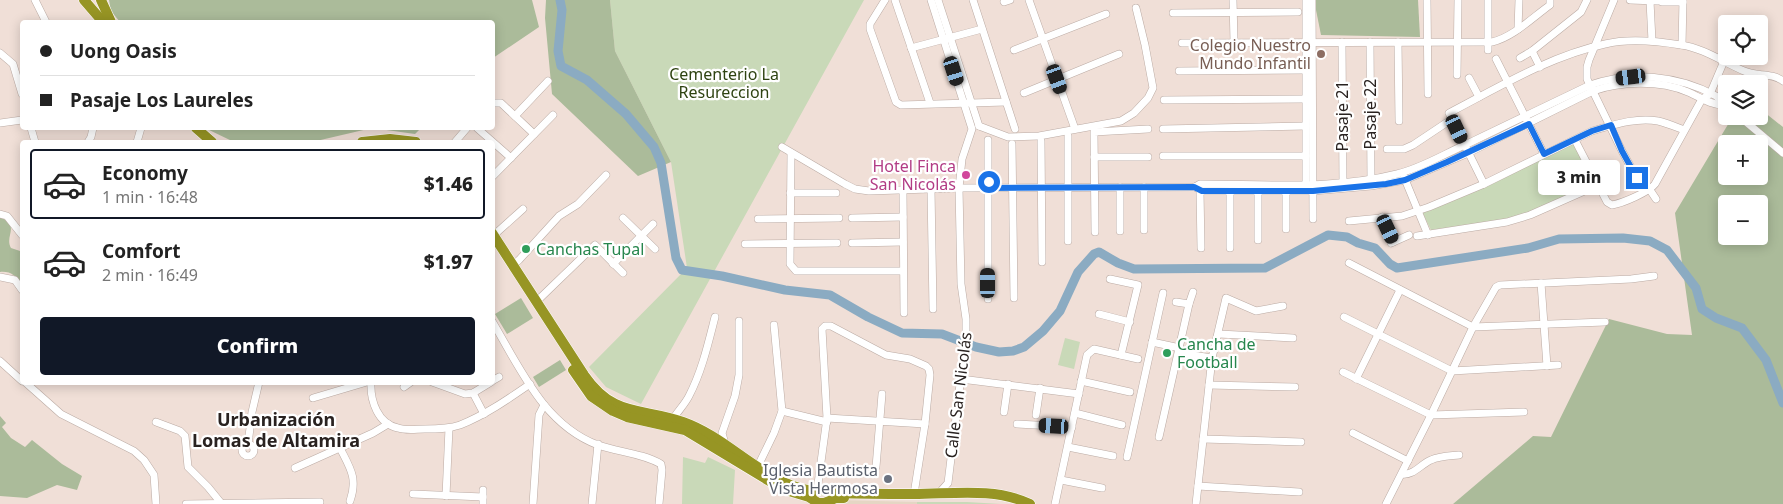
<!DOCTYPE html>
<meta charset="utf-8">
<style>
:root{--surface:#fff;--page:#f6f6f6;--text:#222;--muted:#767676;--line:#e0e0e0;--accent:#111827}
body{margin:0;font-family:"Noto Sans",sans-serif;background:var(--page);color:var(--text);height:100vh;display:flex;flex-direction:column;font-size:19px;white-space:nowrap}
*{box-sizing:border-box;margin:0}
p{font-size:16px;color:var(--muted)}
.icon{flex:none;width:28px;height:28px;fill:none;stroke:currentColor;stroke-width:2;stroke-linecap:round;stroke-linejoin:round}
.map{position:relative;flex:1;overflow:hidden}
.side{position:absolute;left:20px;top:140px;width:475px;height:245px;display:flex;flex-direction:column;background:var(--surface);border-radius:5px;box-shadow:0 2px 12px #0003}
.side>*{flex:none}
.hud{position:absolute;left:20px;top:20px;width:475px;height:110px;border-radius:5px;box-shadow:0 2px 12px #0003;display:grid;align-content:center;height:110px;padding:0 20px;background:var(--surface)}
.buttons{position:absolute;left:1718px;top:15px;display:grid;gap:10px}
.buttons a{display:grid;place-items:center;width:50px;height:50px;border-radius:5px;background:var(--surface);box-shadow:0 2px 12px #0003;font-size:25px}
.end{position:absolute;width:22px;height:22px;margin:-11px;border:6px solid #1a73e8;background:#fff;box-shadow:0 0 0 2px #fff}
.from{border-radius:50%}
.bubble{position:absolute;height:35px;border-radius:5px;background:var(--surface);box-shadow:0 2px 12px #0003;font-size:16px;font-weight:800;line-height:35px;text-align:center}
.car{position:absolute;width:15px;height:30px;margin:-15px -8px;border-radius:6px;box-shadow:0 0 4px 1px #0007;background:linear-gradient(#222 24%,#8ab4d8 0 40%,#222 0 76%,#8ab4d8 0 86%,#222 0)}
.hud b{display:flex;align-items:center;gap:18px;height:48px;font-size:19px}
.hud b+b{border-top:1px solid var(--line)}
.hud i{width:12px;height:12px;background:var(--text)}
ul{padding:9px 0 0;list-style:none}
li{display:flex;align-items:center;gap:15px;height:70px;margin:0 10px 8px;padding:0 10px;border:2px solid transparent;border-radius:5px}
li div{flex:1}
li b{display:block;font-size:19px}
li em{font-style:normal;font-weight:800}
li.selected{border-color:var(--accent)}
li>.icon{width:45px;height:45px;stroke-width:1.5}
.button{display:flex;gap:10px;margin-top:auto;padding:10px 20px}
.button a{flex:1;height:58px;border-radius:5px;background:var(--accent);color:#fff;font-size:20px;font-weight:800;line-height:58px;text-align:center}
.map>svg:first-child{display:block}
.education{fill:#e5d6c4}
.green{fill:#c9d9b8}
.forest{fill:#abbb9a;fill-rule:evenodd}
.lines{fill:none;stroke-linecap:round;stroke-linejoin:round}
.river{stroke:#8babc2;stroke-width:9}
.minor-casing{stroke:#bbaba4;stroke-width:8}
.highway-casing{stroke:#fff;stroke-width:11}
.minor{stroke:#fff;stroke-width:7}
.highway{stroke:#979524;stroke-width:10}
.route{stroke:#1a73e8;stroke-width:6}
.education-dot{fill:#8d6e63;stroke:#fff;stroke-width:2}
.hotel-dot{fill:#d1479c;stroke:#fff;stroke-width:2}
.leisure-dot{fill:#2e9e5b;stroke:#fff;stroke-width:2}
.worship-dot{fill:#6b7280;stroke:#fff;stroke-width:2}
.labels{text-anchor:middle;stroke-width:4.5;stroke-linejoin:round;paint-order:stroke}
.education-label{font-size:16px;fill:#785e54;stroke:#fff;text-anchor:end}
.park-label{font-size:16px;fill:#2e4311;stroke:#fff}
.street-label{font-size:16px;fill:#292220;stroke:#fff}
.hotel-label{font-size:16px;fill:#b23c85;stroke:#fff;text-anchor:end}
.leisure-label{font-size:16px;fill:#27864d;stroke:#fff;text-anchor:start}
.worship-label{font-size:16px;fill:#5b616d;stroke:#fff;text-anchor:end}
.neighbourhood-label{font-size:18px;font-weight:bold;fill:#292220;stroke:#fff}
</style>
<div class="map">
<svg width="1783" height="504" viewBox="0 0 1783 504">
<rect width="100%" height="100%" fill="#f0dfd7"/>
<path class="education" d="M834,500l83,2v2h-90z"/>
<g class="green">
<path d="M610,0h254l-223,404 -35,-17 -17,-20 98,-99 -16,-106 -56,-111z"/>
<path d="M1575,143l20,41 -64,28 -29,8 -71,10 -9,-18z"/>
<path d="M1065,338l15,4 -6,27 -16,-4z"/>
<path d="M683,457l22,6 3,-6 27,13 -2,34h-51z"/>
<path d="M917,502h50l34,2h-84z"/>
</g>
<g class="forest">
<path d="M109,0h423l7,27 -46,31 -1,-36h-372l-9,-11z"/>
<path d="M546,0h64l5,51 56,111 -33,14 -86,-82 -7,-76z"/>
<path d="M1314,0h104l2,37 -99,-2z"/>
<path d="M1759,108l24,19v377h-330l80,-68 18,1 58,-118 58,15 25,1 -17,-122 58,-97h26zM1726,144h33v32h-33zM1726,204h33v32h-33z"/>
<path d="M205,128h216l-6,6 -43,-6 -60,14h-78z"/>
<path d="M0,217c21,10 4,18 11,31l9,3h2v32c-7,-7 -11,-12 -22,-11z"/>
<path d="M521,298l12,20 -26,16 -12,-20z"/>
<path d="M560,360l6,10 -27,17 -6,-10z"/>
<path d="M0,416l6,7 -4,4 9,11 14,9 7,-7 30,24 20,12 -5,14 -20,-5 -30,13 -27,-2z"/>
</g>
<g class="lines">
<path class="river" d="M560,0l2,10 -4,41 3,15 26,14 39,34 28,33 7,16 15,95 6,12 40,6 63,14 45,5 38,22 34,16 40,1 34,13 23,5 14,-1 11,-4 19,-16 17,-20 18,-39 16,-18 5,-2 19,11 16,6 131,-1 63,-33 19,2 11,6 17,5 15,16 7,4 131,-20 31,-9 64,-1 27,3 17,9 29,38 6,21 14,9 26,10 24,32 17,43"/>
<defs>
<g id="minor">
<path d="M35,0l11,22"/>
<path d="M885,0l-15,24v5l26,73 5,3 105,-3"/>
<path d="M895,0l35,103"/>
<path d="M931,0l41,129 -10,30 -3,29 2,96 5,35v16l-18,148 -9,10"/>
<path d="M938,0l41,126"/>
<path d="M973,0l42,129"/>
<path d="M1029,0l46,129"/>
<path d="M1233,0l1,42"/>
<path d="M1306,0v187"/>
<path d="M1312,0l1,219"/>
<path d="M1427,0l1,94"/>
<path d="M1614,0l-25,60 -2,7v12l35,72 22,40"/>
<path d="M1630,0l27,1"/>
<path d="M1650,1l2,40"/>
<path d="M1004,2l6,-2"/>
<path d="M1662,2h21"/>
<path d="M1173,13l125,-1"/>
<path d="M1518,29l1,-29"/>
<path d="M1342,42l1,144"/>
<path d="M1370,42l1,141"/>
<path d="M1398,42l1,79"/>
<path d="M1182,43l310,-1c21,-5 40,-24 58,-37v-5"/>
<path d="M1682,45l1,-45"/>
<path d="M911,48l71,-19"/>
<path d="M1014,50l92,-36"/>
<path d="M1488,50v-50"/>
<path d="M1532,51l8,16"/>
<path d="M0,53l13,11 9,30"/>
<path d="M1520,58l12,-7 49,-39 6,-12"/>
<path d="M1496,59l48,95"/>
<path d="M1179,71l127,-1"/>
<path d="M1457,75l1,-75"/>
<path d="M1469,78l10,19"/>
<path d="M1024,93l95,-39"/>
<path d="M1164,100l142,-1"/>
<path d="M492,103h9l33,31"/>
<path d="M515,116l33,-35"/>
<path d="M1739,116l44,37"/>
<path d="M0,123l22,-3"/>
<path d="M979,126l29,11 31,-1 82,-15 13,-8 14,-15 5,-10 -8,-43 -9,-37"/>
<path d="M31,128l4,14"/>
<path d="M477,128l34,30"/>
<path d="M1163,129l143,-3"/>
<path d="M1068,136v105"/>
<path d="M988,140v159"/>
<path d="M1575,140l32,62 5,3c11,-2 37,-13 43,-21l47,-85 8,-5 14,-33"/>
<path d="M1041,141l1,121"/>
<path d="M88,142l3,-5 2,-9"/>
<path d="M137,142l4,-14"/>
<path d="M455,142l12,-14"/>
<path d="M1012,144l2,154"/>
<path d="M782,147l63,37 10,5 14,2 90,-3 236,-1 5,-3c65,0 134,6 197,-10 25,-6 47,-20 70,-30 41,-20 82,-39 123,-59 41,-14 88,-10 126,11 4,3 6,8 10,11"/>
<path d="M1387,149h17l9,-4 39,-26"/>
<path d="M791,153l-1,111 6,7h107"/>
<path d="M1163,156h143"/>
<path d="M1094,157h54"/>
<path d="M492,177l61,-62"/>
<path d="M1404,177l24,58"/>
<path d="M1484,184l-35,-71c50,-26 101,-57 156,-69 24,-6 52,-3 76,1 22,3 42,17 63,26 13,6 27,1 39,10"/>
<path d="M1120,187v44"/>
<path d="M1195,187l7,4h111l58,-5 34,-6 63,-27 125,-62c28,-10 67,-11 95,1 12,5 22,13 35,13"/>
<path d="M931,189l2,120"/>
<path d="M903,190l1,123"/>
<path d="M1650,190l6,9"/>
<path d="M1200,191l1,57"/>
<path d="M1286,191v38"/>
<path d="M790,193h46"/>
<path d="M0,214l7,2 15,19"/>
<path d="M1382,217l11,25"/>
<path d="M623,218l32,31"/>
<path d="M852,218l51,-1"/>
<path d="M758,219l81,-1"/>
<path d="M1349,221l53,-5 27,-9 55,-23 108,-53c21,-6 44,-14 66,-10 9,2 18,6 26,9"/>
<path d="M1144,230v-43"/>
<path d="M1095,232l-1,-100 54,-3"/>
<path d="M494,235l29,-26"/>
<path d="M1417,236l90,-14 23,-7 68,-30"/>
<path d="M1258,240v-49"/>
<path d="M852,243l51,-1"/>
<path d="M1391,243l18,-8"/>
<path d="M745,244l92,-1"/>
<path d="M1230,248v-57"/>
<path d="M1349,263l124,64 132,-5"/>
<path d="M613,264l40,-40"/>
<path d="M513,265l6,-5 40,-44 19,-12 28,-29"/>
<path d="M0,277l15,3 7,10"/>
<path d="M1110,279l28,6 -17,70"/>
<path d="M1541,283l6,83"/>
<path d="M537,301l58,-56 28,28"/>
<path d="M1176,302l13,2"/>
<path d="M1099,314l31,8"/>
<path d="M1344,317l108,54 106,-6"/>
<path d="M492,321c28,47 52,104 106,124 20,7 44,8 63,19l1,6 -3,34"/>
<path d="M1219,334l74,4"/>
<path d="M1152,342l28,6"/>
<path d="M1179,353l33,5"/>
<path d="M0,361l22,20"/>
<path d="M1343,372l88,43 93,-3"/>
<path d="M961,379l118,15"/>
<path d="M1356,379l44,-89"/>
<path d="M492,381l7,-4"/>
<path d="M1081,381l49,11"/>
<path d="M25,382l36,32 73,37 10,9 10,15 2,29"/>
<path d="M371,382c-1,19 7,42 27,46 9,3 18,1 27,1 12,0 23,0 35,-4 25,-10 47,-25 70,-41"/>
<path d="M432,382l33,12 8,-1 18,-11"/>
<path d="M1209,385l86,2"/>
<path d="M404,387l7,-5"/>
<path d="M473,393l11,21"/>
<path d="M313,398l54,-16"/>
<path d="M782,411l45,11"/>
<path d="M1004,412l4,-28"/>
<path d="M1075,413l47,12"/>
<path d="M1036,415l4,-27"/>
<path d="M827,418l98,6"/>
<path d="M673,419c5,-8 12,-15 16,-23 13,-25 19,-52 26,-79"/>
<path d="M156,422l24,9 5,5 3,31 20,20 13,16"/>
<path d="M1017,424l55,3"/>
<path d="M1353,433l55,28"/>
<path d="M1159,437l30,-133 4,-12"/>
<path d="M1203,439l98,3"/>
<circle cx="248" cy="450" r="6"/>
<path d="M248,444l4,-32 7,-30"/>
<path d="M725,444l-3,-11 13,-37 4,-21v-54"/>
<path d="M1068,447l45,9"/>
<path d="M340,448c10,20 18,30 10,53"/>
<path d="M1127,457l36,-164"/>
<path d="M758,466l16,-33 8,-22 -8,-86"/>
<path d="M876,467l6,-73"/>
<path d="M295,468l78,-35 15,-9"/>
<path d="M1402,474c11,2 19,-10 29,-14 8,-4 19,-4 28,-5"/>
<path d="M1061,480l41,8"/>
<path d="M1198,486l101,6"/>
<path d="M483,490v14"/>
<path d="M817,491l10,-73 -5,-89 3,-3h6l55,29 24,4 16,7 3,3 1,6 -5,49 -11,70"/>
<path d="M413,494l70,3"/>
<path d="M446,496l3,-68"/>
<path d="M186,504l134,-2"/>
<path d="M533,504l6,-89 5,-10"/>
<path d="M592,504l6,-60"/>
<path d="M1055,504l32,-149 7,-6 44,10"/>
<path d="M1196,504l16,-146 14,-60 30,13 27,-5"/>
<path d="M1386,504l45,-89 42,-88 23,-40 4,-2 131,-6 23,-3"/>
</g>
<g id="highway">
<path d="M84,0l19,22"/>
<path d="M101,0l10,22"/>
<path d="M196,128l16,14"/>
<path d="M362,142l28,-3 26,3"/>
<path d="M492,233l92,142c30,43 56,32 99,47 46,16 80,61 129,69 4,1 7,-1 11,-1 5,1 10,3 15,3 25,1 51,1 76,1 38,0 80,-7 116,10"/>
<path d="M573,370l18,26 22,15 14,6 58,13 86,52 18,9 20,6 9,6h6l12,-5h8"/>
</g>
</defs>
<use href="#minor" class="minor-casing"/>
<use href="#highway" class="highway-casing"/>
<use href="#minor" class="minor"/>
<use href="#highway" class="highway"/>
</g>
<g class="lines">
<path class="route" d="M989,182v6l205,-1 8,4h111l73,-7 19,-4 42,-18 82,-38 15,30 48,-23 19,-6 11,26 15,27"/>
</g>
<circle class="education-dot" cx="1321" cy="54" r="5"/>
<circle class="hotel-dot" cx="966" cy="175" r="5"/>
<g class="leisure-dot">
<circle cx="526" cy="249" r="5"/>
<circle cx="1167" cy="353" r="5"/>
</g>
<circle class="worship-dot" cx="888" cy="479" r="5"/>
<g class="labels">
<g class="education-label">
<text x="1311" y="51">Colegio Nuestro<tspan x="1311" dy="18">Mundo Infantil</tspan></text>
</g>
<g class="park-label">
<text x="724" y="80">Cementerio La<tspan x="724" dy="18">Resureccion</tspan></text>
</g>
<g class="street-label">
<text transform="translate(1370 114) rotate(-90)" y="6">Pasaje 22</text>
<text transform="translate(1342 116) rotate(-90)" y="6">Pasaje 21</text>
<text transform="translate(958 395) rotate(-83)" y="6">Calle San Nicolás</text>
</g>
<g class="hotel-label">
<text x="956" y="172">Hotel Finca<tspan x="956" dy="18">San Nicolás</tspan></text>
</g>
<g class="leisure-label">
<text x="536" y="255">Canchas Tupal</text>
<text x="1177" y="350">Cancha de<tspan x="1177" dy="18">Football</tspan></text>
</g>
<g class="worship-label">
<text x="878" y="476">Iglesia Bautista<tspan x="878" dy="18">Vista Hermosa</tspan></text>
</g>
<g class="neighbourhood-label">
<text x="276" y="426">Urbanización<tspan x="276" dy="21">Lomas de Altamira</tspan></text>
</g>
</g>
</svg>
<div class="buttons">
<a><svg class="icon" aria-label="locate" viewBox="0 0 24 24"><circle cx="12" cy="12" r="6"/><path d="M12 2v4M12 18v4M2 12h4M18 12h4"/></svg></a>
<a><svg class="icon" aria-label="layers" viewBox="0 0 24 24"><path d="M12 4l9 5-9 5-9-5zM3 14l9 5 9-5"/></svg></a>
<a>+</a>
<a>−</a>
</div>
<i class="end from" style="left:989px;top:182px"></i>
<i class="end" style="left:1637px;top:178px"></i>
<div class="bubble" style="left:1538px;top:160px;width:82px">3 min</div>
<i class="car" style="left:954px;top:71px;rotate:162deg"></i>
<i class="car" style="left:1631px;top:77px;rotate:263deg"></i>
<i class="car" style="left:1057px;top:79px;rotate:160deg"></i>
<i class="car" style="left:1457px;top:129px;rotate:155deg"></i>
<i class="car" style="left:1388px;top:229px;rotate:155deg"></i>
<i class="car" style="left:988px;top:283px;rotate:0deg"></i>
<i class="car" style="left:1054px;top:426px;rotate:273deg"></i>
<div class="hud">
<b><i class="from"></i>Uong Oasis</b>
<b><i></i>Pasaje Los Laureles</b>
</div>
<section class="side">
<ul>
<li class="selected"><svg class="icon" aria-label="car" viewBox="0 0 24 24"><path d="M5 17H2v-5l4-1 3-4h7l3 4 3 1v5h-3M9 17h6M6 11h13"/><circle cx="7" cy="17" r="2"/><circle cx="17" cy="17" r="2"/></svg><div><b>Economy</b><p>1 min · 16:48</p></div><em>$1.46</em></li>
<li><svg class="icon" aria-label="car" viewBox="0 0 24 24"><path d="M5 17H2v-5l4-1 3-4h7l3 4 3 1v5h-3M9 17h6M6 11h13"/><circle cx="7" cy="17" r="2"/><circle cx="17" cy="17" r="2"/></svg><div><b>Comfort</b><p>2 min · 16:49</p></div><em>$1.97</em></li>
</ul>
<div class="button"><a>Confirm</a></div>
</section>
</div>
